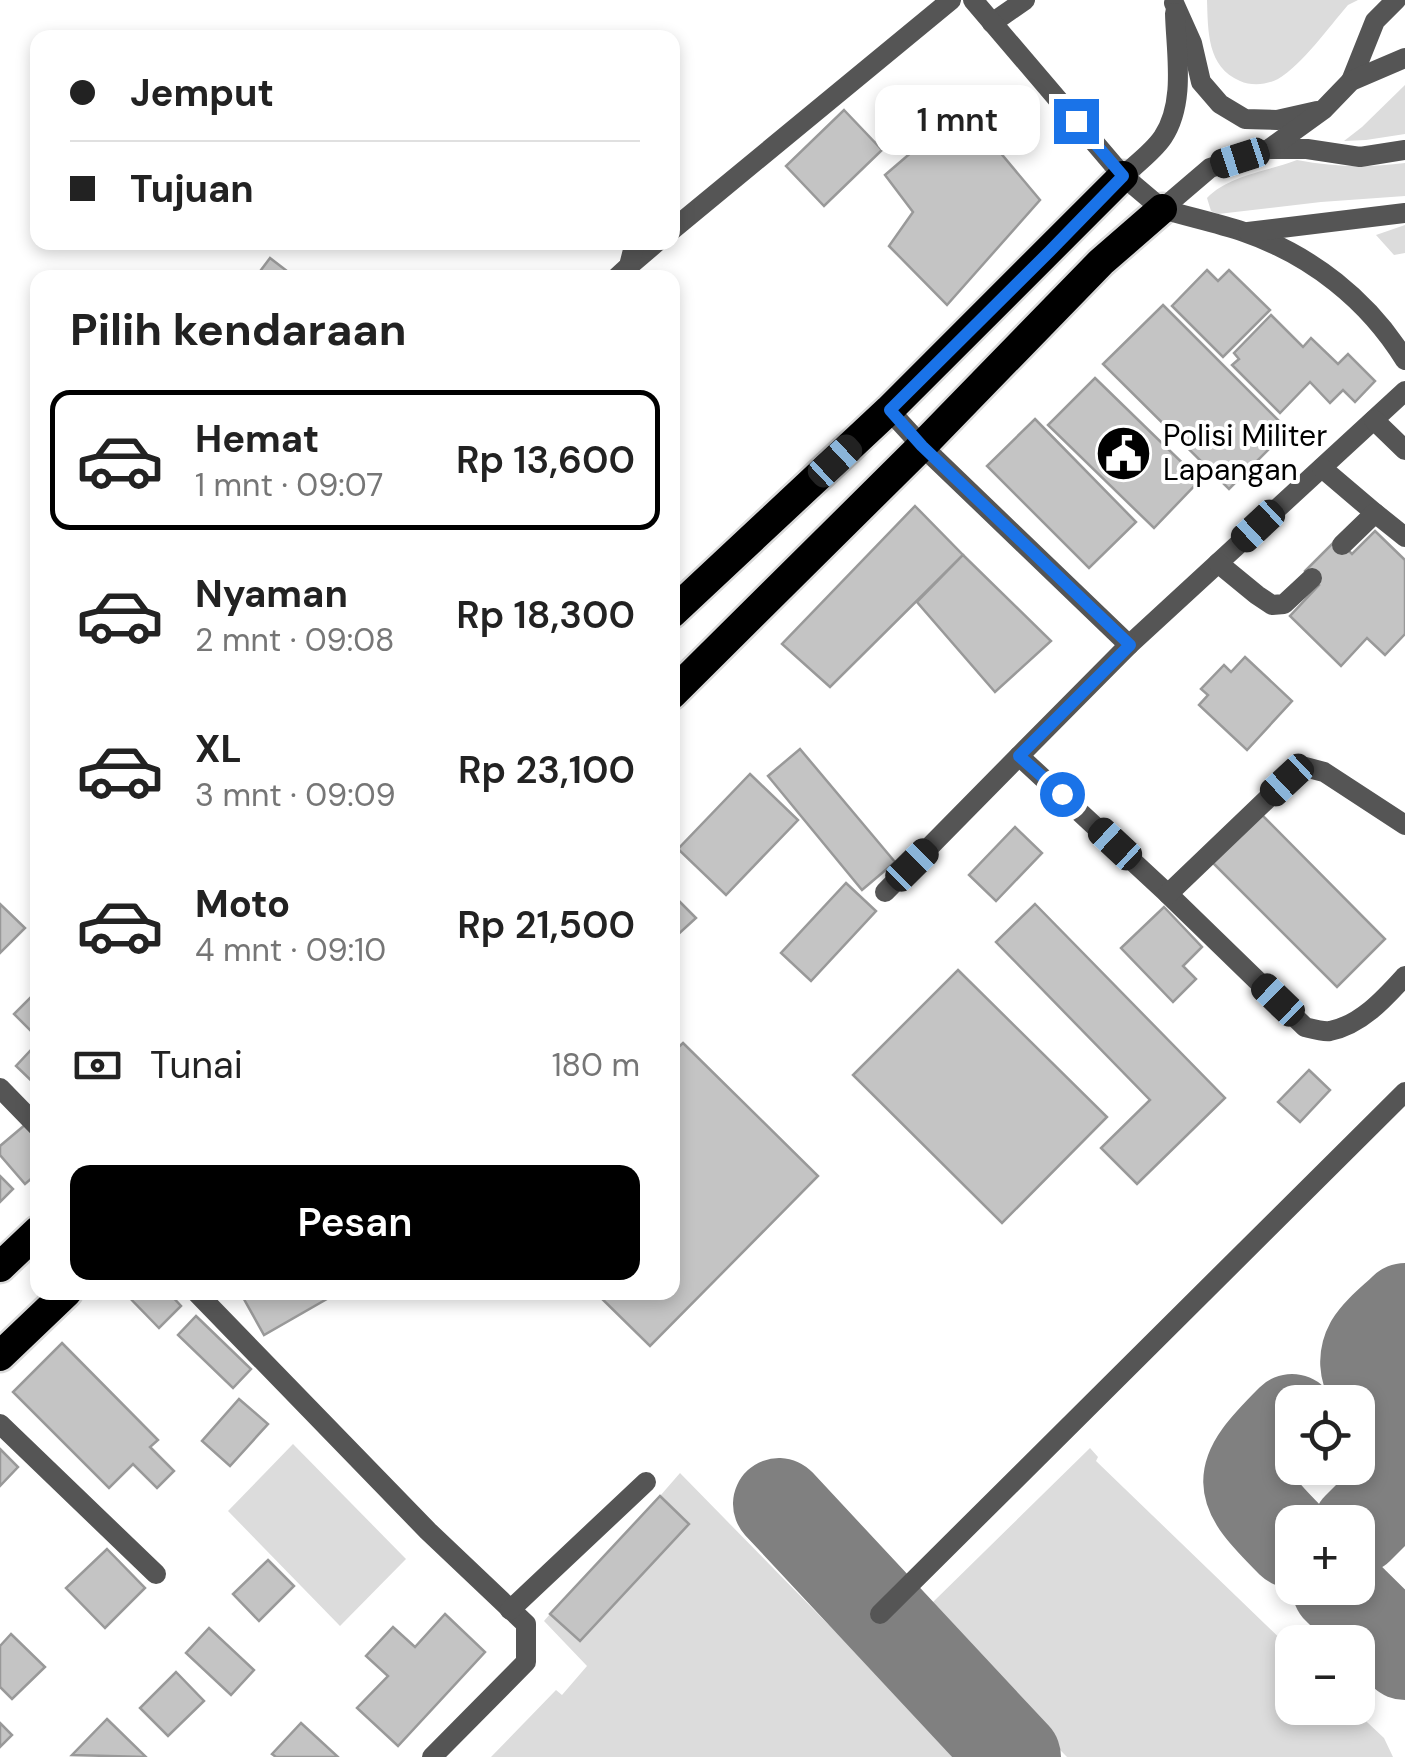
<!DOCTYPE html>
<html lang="id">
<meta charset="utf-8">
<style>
:root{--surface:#fff;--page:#f2f2f2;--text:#222;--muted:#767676;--line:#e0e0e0;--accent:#000}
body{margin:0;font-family:"DM Sans",sans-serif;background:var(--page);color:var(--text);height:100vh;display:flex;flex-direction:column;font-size:38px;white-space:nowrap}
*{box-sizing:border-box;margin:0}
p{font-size:32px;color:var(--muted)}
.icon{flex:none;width:55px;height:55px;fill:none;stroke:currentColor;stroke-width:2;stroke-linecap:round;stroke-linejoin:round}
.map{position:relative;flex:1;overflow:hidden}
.details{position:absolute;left:30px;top:270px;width:650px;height:1030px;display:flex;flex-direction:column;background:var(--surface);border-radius:20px;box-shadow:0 5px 15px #0003}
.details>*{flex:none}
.top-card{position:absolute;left:30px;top:30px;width:650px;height:220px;border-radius:20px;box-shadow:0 5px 15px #0003;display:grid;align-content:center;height:220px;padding:0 40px;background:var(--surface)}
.controls{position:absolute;left:1275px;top:1385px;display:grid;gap:20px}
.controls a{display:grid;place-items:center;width:100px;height:100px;border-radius:20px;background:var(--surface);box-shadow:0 5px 15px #0003;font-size:50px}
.end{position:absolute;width:45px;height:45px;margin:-22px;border:12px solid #1a73e8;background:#fff;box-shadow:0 0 0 5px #fff}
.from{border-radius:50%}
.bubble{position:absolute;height:70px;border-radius:20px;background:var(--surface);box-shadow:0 5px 15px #0003;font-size:32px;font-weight:600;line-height:70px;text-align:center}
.car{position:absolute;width:30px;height:60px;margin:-30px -15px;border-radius:12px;box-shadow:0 0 8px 2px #0007;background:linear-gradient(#222 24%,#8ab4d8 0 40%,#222 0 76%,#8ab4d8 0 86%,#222 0)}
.top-card b{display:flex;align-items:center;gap:35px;height:95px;font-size:38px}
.top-card b+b{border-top:2px solid var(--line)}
.top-card i{width:25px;height:25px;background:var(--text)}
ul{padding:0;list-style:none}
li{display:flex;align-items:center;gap:30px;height:140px;margin:0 20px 15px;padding:0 20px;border:5px solid transparent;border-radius:20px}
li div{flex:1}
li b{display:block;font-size:38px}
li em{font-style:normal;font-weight:600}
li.selected{border-color:var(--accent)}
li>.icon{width:90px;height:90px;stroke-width:1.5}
h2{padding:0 40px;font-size:45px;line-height:120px}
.pay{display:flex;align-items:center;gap:25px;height:110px;padding:0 40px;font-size:38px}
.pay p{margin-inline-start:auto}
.primary-button{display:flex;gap:20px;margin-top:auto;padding:20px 40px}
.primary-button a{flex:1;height:115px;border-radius:20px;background:var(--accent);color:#fff;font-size:40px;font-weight:600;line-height:115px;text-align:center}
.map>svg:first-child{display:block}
.green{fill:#dcdcdc}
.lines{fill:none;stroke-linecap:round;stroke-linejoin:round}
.taxiway{stroke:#808080;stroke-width:92}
.building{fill:#c4c4c4;stroke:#999;stroke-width:2.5}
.highway-casing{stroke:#dbdbdb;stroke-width:35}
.lane{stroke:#555;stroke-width:20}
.street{stroke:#555;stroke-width:20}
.highway{stroke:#000;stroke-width:30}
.route{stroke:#1a73e8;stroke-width:12}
.labels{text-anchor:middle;stroke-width:8;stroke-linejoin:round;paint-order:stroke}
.poi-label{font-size:30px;fill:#000;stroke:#fff;text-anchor:start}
</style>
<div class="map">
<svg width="1405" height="1757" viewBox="0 0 1405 1757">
<rect width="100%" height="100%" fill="#fff"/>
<g class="green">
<path d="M1207,0h151l-10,5c-20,23 -45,59 -70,74 -11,6 -27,7 -38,2 -33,-14 -32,-50 -33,-81z"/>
<path d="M1405,85v49l-39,6 -22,1 18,-14z"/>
<path d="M1297,160c37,7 70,8 108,3v33l-84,6 -103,12 -7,-3 -4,-13c22,-23 62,-27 90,-38z"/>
<path d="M1405,225v28l-11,2 -18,-20z"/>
<path d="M293,1444l113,115 -66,67 -112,-115z"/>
<path d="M1090,1448l8,9 -2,4 196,189v58h60l32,30 9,19h-326l-135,-137v-17z"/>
<path d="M680,1473l184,188 99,96h-472l65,-67 6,5 25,-29 -43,-45 6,-7 30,27 109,-117 -29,-28z"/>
</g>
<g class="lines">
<g class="taxiway">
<path d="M1405,1309c-10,10 -26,22 -34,35 -17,31 15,55 34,74"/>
<path d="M1292,1420c-58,58 -56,66 0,122"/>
<path d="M779,1504l236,253"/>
<path d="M1358,1528l47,-47"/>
<path d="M1338,1588l67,66"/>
</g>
</g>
<g class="building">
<path d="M963,108l77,92 -93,105 -58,-59 24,-34 -28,-37z"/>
<path d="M844,110l38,40 -58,56 -38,-40z"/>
<path d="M270,258l26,20h-41z"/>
<path d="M1207,270l11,11 11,-11 41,40 -47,47 -51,-51z"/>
<path d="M1163,305l125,125 -59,59 -126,-125z"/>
<path d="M1271,315l32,32 8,-9 27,26 10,-10 27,27 -20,21 -12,-12 -13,13 -20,-21 -30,31 -48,-48 7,-6 -5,-6z"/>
<path d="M1095,378l105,102 -46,48 -106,-103z"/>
<path d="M1035,419l101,103 -47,46 -102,-102z"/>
<path d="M915,506l48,49 -133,132 -48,-43z"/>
<path d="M1375,531l30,29v74l-20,21 -18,-17 -26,28 -51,-50 29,-31 -14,-14 32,-32 15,15z"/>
<path d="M963,555l88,86 -56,51 -78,-90z"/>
<path d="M1245,657l47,44 -45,49 -48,-45 9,-10 -7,-6 23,-24 7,7z"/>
<path d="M800,749l95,113 -33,28 -94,-114z"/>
<path d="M750,774l48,46 -72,75 -48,-46z"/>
<path d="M1261,814l124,125 -48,48 -124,-124z"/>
<path d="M1015,827l27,26 -46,48 -27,-26z"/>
<path d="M846,883l30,28 -65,70 -30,-28z"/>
<path d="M672,894l24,24 -24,22z"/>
<path d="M0,904l25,24 -25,25z"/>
<path d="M1035,904l190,194 -88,86 -36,-36 49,-48 -154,-158z"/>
<path d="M1164,907l38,40 -19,19 13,13 -23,23 -52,-54z"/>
<path d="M958,970l149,147 -105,106 -149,-148z"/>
<path d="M36,992l2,2v44l-24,-24z"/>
<path d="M683,1043l135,133 -168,170 -55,-54h77v-239z"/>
<path d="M30,1051l8,7v29l-22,-21z"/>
<path d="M1309,1070l21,20 -30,32 -22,-20z"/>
<path d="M26,1124l12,13v36l-13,11 -25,-29v-9z"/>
<path d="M0,1176l13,13 -13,13z"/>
<path d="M124,1292h44l13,14 -22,22z"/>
<path d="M240,1292h99l-75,43z"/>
<path d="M196,1316l55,53 -18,19 -55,-53z"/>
<path d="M62,1343l96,97 -8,7 24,24 -17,17 -24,-24 -24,24 -96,-96z"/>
<path d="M239,1399l29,25 -38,42 -28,-25z"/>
<path d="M0,1449l18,18 -18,19z"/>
<path d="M660,1496l29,28 -109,117 -30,-27z"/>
<path d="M107,1549l38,39 -40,40 -39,-40z"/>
<path d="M268,1560l26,26 -35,35 -26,-27z"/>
<path d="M445,1614l40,38 -87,94 -41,-38 31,-32 -22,-20 27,-29 22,20z"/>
<path d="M209,1628l45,42 -23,25 -45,-42z"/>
<path d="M11,1634l34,33 -33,32 -12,-12v-41z"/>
<path d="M176,1672l28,29 -36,35 -28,-28z"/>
<path d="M107,1719l39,38 -74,-2z"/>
<path d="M0,1723l12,12 -12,12z"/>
<path d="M301,1723l37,34h-62l-4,-3z"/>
</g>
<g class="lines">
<defs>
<g id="highway">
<path d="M672,613l217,-203 234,-234"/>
<path d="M672,694l250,-248 179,-184 61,-53"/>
<path d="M0,1267l38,-36"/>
<path d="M0,1356l67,-64"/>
</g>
</defs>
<use href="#highway" class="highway-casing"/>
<g class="lane">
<path d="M1174,3l18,40 9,39 19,22 25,15 32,1 40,-9"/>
<path d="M992,23l33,-23"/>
<path d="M1351,81l24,-60 21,-21"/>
<path d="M1269,149h38l53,8 45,-7"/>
<path d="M1123,176c13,-12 30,-24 40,-39 23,-35 13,-84 12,-124"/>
<path d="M1162,209c27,8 55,14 82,23 67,23 124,68 161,128"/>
<path d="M1162,209l48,-41 59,-19 54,-39 28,-29 54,-23"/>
<path d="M1248,232l157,-19"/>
<path d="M1405,391l-276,254 -110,111 149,138 137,133c8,2 18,5 25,4 31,-6 55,-33 75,-55"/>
<path d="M889,410l33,36 207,199"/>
<path d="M1374,420l31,30"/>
<path d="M1322,468l53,45"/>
<path d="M1342,545l33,-32 30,24"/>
<path d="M1218,563l39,32 15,10 12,-1 28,-26"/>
<path d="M885,892l134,-136"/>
<path d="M1168,894l119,-114 18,-13 19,5 81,53"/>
<path d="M0,1424l156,150"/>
<path d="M880,1614l525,-522"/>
</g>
<g class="street">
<path d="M973,0l150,176 39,33"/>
<path d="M672,230l279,-230"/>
<path d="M629,266l28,-24"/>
<path d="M616,278l13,-12 6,-24"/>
<path d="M0,1088l38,39"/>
<path d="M196,1292l232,239 98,93v38l-94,95"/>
<path d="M510,1610l136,-128"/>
</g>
<use href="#highway" class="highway"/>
</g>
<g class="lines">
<path class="route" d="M1062,794l-43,-38 111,-111 -208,-199 -32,-36 160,-159 73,-75 -47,-55"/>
</g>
<defs>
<symbol id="civic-disc" viewBox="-11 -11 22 22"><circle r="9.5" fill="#000" stroke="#fff"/><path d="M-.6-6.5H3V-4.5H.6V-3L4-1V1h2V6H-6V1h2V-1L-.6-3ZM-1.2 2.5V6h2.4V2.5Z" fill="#fff"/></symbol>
</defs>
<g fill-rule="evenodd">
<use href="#civic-disc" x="1092" y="422" width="63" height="63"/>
</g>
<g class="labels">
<g class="poi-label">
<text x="1163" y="446">Polisi Militer<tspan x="1163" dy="34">Lapangan</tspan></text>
</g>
</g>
</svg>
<div class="controls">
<a><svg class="icon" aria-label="locate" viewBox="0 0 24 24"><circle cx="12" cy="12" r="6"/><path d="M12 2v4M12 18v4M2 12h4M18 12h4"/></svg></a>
<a>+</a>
<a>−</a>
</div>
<i class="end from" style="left:1062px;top:794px"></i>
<i class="end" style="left:1076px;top:121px"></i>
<div class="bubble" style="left:875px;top:85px;width:165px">1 mnt</div>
<i class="car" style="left:1240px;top:158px;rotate:252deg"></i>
<i class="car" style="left:835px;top:461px;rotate:47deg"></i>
<i class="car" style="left:1258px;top:526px;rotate:227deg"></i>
<i class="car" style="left:1287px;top:780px;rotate:227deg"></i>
<i class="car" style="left:1115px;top:844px;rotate:313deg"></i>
<i class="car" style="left:912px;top:865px;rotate:45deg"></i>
<i class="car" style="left:1278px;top:1000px;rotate:314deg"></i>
<div class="top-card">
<b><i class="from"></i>Jemput</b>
<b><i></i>Tujuan</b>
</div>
<section class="details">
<h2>Pilih kendaraan</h2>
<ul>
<li class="selected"><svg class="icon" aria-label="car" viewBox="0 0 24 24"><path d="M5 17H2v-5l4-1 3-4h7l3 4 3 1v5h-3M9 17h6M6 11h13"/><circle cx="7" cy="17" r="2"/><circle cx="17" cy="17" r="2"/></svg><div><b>Hemat</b><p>1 mnt · 09:07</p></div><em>Rp 13,600</em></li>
<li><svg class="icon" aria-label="car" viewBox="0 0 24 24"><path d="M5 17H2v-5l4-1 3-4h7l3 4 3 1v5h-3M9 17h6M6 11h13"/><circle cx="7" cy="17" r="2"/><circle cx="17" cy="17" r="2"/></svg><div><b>Nyaman</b><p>2 mnt · 09:08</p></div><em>Rp 18,300</em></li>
<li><svg class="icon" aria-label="car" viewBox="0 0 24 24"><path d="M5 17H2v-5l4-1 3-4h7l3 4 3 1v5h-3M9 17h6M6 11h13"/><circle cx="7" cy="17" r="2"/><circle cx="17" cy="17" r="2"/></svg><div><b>XL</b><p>3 mnt · 09:09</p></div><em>Rp 23,100</em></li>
<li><svg class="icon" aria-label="car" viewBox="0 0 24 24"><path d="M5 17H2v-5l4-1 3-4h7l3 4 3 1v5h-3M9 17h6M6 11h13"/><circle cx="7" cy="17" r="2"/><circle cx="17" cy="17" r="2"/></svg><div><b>Moto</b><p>4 mnt · 09:10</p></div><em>Rp 21,500</em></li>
</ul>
<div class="pay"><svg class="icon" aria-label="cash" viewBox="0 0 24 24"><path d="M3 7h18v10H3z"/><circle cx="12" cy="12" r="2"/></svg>Tunai<p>180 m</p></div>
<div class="primary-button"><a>Pesan</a></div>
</section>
</div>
